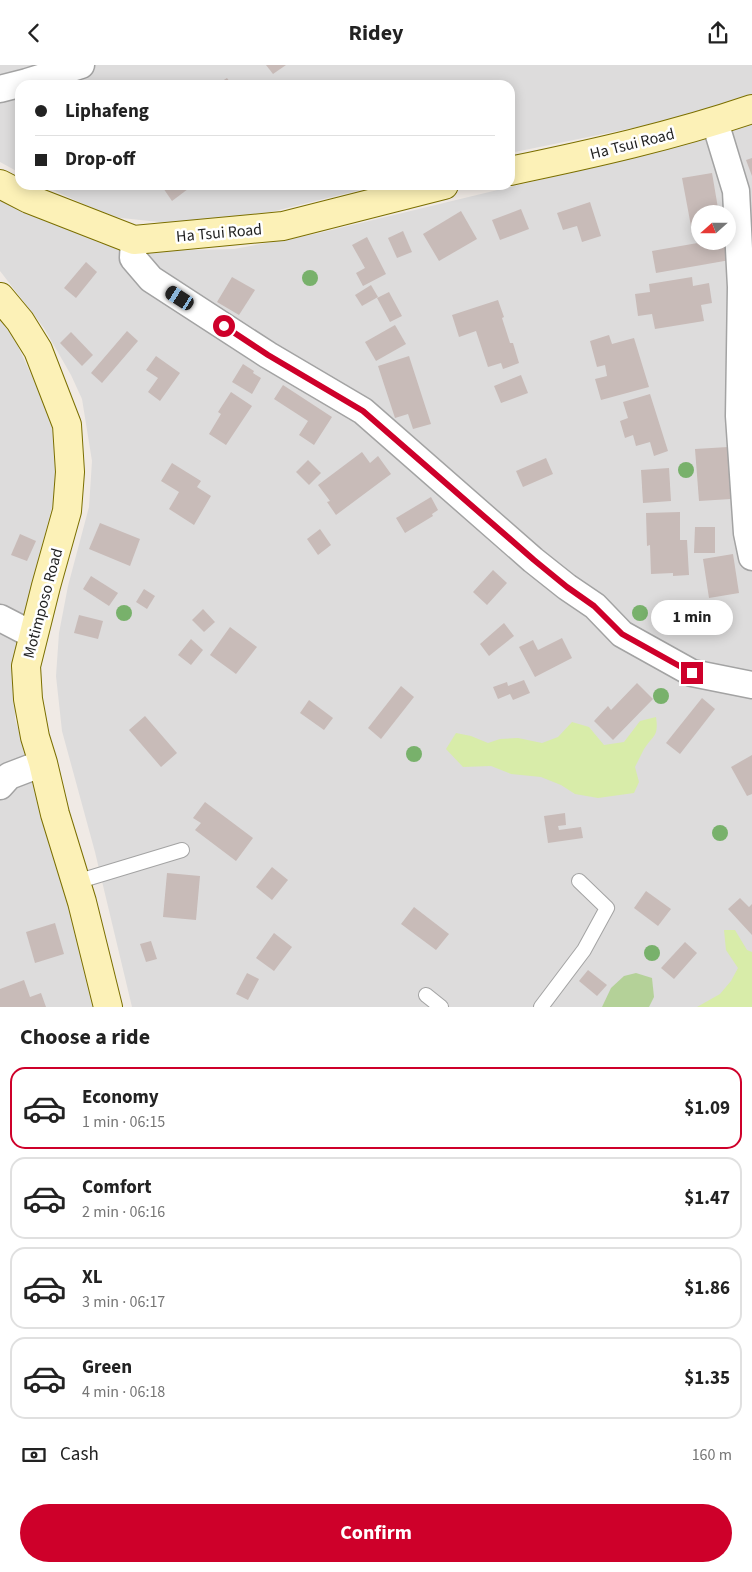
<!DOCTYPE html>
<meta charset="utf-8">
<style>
:root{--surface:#fff;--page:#f2f2f2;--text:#222;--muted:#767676;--line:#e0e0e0;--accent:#ce002a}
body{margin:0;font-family:"Source Sans 3",sans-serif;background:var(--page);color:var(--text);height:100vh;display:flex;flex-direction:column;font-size:19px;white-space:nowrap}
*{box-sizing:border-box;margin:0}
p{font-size:16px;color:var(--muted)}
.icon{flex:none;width:28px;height:28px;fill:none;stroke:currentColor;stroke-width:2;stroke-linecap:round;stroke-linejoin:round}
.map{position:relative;height:942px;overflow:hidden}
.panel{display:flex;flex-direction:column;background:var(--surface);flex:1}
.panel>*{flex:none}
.guide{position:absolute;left:15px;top:15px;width:500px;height:110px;border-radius:15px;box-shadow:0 2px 12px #0003;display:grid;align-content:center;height:110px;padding:0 20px;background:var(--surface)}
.needle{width:32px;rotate:249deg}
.controls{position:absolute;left:691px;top:140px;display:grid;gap:10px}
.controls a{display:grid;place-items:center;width:45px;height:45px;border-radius:50%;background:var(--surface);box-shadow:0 2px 12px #0003;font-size:25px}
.end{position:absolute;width:22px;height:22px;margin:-11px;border:6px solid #ce002a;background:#fff;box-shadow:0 0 0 2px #fff}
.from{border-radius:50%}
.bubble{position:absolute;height:35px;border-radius:18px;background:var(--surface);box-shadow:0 2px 12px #0003;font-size:16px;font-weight:700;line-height:35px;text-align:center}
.car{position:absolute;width:15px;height:30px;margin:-15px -8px;border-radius:6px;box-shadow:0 0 4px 1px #0007;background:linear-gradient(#222 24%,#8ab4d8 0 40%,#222 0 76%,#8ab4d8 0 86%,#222 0)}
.guide b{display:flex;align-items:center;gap:18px;height:48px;font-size:19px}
.guide b+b{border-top:1px solid var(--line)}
.guide i{width:12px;height:12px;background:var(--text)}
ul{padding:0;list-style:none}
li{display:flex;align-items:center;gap:15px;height:82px;margin:0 10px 8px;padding:0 10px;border:2px solid var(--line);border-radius:15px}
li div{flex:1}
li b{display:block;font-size:19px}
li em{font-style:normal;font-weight:700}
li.on{border-color:var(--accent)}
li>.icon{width:45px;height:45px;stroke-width:1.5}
h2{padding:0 20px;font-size:22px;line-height:60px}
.pay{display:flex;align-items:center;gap:12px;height:55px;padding:0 20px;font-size:19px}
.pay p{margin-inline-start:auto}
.button{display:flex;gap:10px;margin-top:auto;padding:10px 20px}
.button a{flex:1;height:58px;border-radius:30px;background:var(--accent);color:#fff;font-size:20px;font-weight:700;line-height:58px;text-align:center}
header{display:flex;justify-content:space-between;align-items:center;height:65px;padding:0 20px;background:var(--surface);font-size:22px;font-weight:700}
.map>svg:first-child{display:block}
.residential{fill:#dddcdc;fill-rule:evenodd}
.grass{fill:#d8eca9}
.forest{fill:#b4d198}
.building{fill:#c8bbb8}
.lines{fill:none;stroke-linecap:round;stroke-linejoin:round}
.lane-casing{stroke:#a3a3a3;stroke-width:16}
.street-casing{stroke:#a3a3a3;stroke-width:29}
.secondary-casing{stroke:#7b6f01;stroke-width:30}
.lane{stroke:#fff;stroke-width:14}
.street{stroke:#fff;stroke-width:26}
.secondary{stroke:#fcf1b7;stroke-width:28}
.tree{fill:#78b16b}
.route{stroke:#ce002a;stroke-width:6}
.labels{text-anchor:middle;stroke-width:5;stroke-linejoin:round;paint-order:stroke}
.street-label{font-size:16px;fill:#1f1f1f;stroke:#fff}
</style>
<header><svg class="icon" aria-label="back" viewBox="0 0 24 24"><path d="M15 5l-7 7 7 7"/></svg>Ridey<svg class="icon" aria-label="share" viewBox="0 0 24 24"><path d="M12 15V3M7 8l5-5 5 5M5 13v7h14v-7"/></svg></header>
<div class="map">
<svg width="752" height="942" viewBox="0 0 752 942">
<rect width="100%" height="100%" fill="#f0eae5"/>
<g class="residential">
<path d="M0,0h752v34l-41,13 -201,41v-68h-490v88l-20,-11z"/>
<path d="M752,58v884h-620l-37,-155 -33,-121 -6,-55 3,-43 9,-47 21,-79 3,-46 -10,-62 -11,-24 -27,-47 -44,-57v-74l102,47 53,7 79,-2 81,-15 228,-55 158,-39zM700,149h28v27h-28z"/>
<path d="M42,120h338l-109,27 -93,12 -66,-7z"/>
<path d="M0,252l10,12 43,93 6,59 -28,106 -16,71v61l40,129 41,159h-96z"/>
</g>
<g class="grass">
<path d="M656,652c3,20 -3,18 -12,32 -3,6 -6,12 -9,18l4,15 -5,11 -36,5 -23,-4 -14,-9 -20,-8 -30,-3 -20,-8 -28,1 -17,-18 10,-16 15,3 17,7 12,-4 18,-1 24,5 16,-6 14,-15 17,5 15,18 20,-3 16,-21z"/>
<path d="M724,865h11l12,20 5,2v55h-55l23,-13 11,-13 7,-13 -12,-18z"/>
</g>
<path class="forest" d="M636,908l16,5 2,19 -5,10h-47l9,-19 13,-12z"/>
<g class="building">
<path d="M266,0h20l-13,9z"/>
<path d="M227,13l5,7h-16z"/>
<path d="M752,93v18l-6,-16z"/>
<path d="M712,108l7,41h-19v11l-9,1 -9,-48z"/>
<path d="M161,120h24l3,4 -16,12z"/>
<path d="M590,137l11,34 -19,6 -5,-16 -14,4 -6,-17z"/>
<path d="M521,144l8,20 -29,11 -8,-20z"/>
<path d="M461,146l16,28 -38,22 -16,-27z"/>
<path d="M403,166l9,21 -15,6 -9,-20z"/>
<path d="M367,172l19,37 -23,12 -7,-13 9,-5 -13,-23z"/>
<path d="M709,176h18l3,19 -74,13 -4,-22z"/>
<path d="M86,197l11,10 -21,26 -12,-10z"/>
<path d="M232,212l23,13 -16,25 -22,-13z"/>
<path d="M692,212l1,9 16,-3 3,20 -11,2 3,16 -49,8 -3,-15 -14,2 -3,-22 15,-2 -1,-8z"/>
<path d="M371,220l7,12 -16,9 -7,-11z"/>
<path d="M389,227l13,24 -12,6 -13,-24z"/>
<path d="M498,235l6,17 -2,1 8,25h3l6,20 -16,6 -2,-6 -13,4 -12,-36 -17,6 -7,-22z"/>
<path d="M395,260l11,19 -30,17 -11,-19z"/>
<path d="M127,266l11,10 -36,42 -11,-10z"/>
<path d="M71,267l22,23 -11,11 -22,-23z"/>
<path d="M609,270l3,9 22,-6 15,49 -48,13 -6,-21 12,-3 -2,-11 -8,2 -7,-26z"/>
<path d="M156,291l24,17 -20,28 -12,-9 10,-14 -12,-8z"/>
<path d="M409,291l22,68 -18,5 -5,-15 -13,4 -17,-52z"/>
<path d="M243,299l11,7 -1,2 8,5 -9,16 -20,-12z"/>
<path d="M521,310l7,18 -27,10 -7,-17z"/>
<path d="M283,320l49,32 -18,28 -15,-10 9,-14 -34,-22z"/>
<path d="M231,327l21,14 -26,39 -17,-11 12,-20 -3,-2z"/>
<path d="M650,329l18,57 -14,5 -4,-14 -14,4 -3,-11 -8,3 -5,-17 8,-3 -5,-16z"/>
<path d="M728,382l3,52 -32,2 -4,-52z"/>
<path d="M362,387l8,11 8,-7 13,18 -55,41 -9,-13 3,-1 -12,-16z"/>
<path d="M546,393l7,16 -30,13 -7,-16z"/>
<path d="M308,395l13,13 -12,12 -13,-13z"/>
<path d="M172,398l29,18 -4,6 14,9 -17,29 -25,-16 10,-17 -18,-11z"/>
<path d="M669,403l2,33 -28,2 -2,-33z"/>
<path d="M431,432l7,13 -6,4 1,2 -28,17 -9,-15z"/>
<path d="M680,447v28h7l2,35 -16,1v-3l-22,1 -1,-29 -3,1 -1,-33z"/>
<path d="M100,458l40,16 -10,27 -41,-17z"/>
<path d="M695,462h20v26h-21z"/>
<path d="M320,464l11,16 -13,10 -11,-16z"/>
<path d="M20,469l16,7 -9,20 -16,-6z"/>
<path d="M733,489l6,39 -30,5 -6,-39z"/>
<path d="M493,505l14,13 -20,22 -14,-13z"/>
<path d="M91,511l27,17 -9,13 -26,-17z"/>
<path d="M144,524l11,7 -8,13 -11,-7z"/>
<path d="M203,544l12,13 -11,10 -12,-12z"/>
<path d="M79,550l24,6 -5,18 -24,-6z"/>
<path d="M504,558l10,13 -25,20 -9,-12z"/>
<path d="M230,562l27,20 -21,27 -26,-19z"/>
<path d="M562,573l10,20 -37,19 -16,-30 14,-7 5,10z"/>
<path d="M191,574l12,11 -12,15 -13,-10z"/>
<path d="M524,615l6,13 -17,7 -3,-6 -12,5 -5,-12 14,-5 1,4z"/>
<path d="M637,618l16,16 -40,41 -19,-19 14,-15 3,4z"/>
<path d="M401,621l13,11 -33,42 -13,-11z"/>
<path d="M702,633l13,11 -35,45 -14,-11z"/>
<path d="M309,635l24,18 -9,12 -24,-17z"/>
<path d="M145,651l32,37 -16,14 -32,-37z"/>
<path d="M752,690v39l-5,2 -16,-29z"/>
<path d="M205,737l48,36 -17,23 -41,-31 6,-7 -8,-5z"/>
<path d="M565,748l1,12 -8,1 1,4 22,-3 2,11 -35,5 -4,-27z"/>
<path d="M272,802l16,13 -16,20 -16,-13z"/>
<path d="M167,808l33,3 -4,44 -33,-3z"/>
<path d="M646,826l25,18 -13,17 -24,-18z"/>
<path d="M740,833l9,9 3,-3v31l-24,-26z"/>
<path d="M414,842l35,27 -13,16 -35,-26z"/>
<path d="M55,858l9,31 -29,9 -9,-31z"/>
<path d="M274,868l18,14 -18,24 -18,-13z"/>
<path d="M151,876l6,18 -11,3 -6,-18z"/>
<path d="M685,877l12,11 -23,26 -13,-11z"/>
<path d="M588,905l19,15 -10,11 -18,-15z"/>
<path d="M247,908l12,6 -11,21 -12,-6z"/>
<path d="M24,915l6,17 11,-4 5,14h-46v-18z"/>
</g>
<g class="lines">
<defs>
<g id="lane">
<path d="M76,817l106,-32"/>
<path d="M426,930l15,12"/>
<path d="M541,942l43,-57 23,-42 -28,-27"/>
</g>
<g id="street">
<path d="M0,24l27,-7 54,-17"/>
<path d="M715,57l21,69 5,96 -2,129 8,117 5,24"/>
<path d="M134,175l-1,18 18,21 117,76 95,56 170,149 34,27 28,19 27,28 70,39 60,12"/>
<path d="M0,553l33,17"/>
<path d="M0,721l9,-10 34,-13"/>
</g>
<g id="secondary">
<path d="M510,106c81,-17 163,-35 242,-62"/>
<path d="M0,119l29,15 105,41 149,-14 161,-41"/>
<path d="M0,232l20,24 18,29 29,75 3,47 -3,39 -21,75 -20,80 2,33 7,38 8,26 12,51 27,88 26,105"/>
</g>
</defs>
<use href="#lane" class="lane-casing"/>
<use href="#street" class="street-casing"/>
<use href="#secondary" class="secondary-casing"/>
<use href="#lane" class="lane"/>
<use href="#street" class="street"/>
<use href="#secondary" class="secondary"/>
</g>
<g class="tree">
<circle cx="310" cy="213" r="8"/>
<circle cx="686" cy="405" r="8"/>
<circle cx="124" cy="548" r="8"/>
<circle cx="640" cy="548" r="8"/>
<circle cx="661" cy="631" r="8"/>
<circle cx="414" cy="689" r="8"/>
<circle cx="720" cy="768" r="8"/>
<circle cx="652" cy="888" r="8"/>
</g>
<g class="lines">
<path class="route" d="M224,261l44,29 95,56 171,149 33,27 27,19 28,28 70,39"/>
</g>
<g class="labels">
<g class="street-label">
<text transform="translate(632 78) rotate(-14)" y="6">Ha Tsui Road</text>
<text transform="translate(219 167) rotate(-5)" y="6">Ha Tsui Road</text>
<text transform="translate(42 538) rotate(-75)" y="6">Motimposo Road</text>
</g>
</g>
</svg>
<div class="controls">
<a><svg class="needle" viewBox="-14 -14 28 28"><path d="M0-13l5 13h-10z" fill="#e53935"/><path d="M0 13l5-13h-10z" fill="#767676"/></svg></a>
</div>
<i class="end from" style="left:224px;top:261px"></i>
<i class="end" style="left:692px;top:608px"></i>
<div class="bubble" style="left:651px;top:535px;width:82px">1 min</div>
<i class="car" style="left:180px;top:233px;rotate:303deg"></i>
<div class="guide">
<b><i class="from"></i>Liphafeng</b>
<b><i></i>Drop-off</b>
</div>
</div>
<section class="panel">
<h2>Choose a ride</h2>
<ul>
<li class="on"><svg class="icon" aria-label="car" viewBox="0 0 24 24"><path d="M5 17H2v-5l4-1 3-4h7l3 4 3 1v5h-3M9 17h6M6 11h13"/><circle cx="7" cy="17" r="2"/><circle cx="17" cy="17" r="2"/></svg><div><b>Economy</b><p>1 min · 06:15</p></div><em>$1.09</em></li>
<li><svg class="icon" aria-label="car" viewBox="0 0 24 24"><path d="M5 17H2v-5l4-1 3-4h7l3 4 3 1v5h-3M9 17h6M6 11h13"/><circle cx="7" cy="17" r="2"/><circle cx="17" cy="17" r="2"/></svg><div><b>Comfort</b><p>2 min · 06:16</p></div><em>$1.47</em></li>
<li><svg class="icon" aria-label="car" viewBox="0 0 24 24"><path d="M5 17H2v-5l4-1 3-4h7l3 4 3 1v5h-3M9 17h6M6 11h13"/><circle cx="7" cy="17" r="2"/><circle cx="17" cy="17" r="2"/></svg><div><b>XL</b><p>3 min · 06:17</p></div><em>$1.86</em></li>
<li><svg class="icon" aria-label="car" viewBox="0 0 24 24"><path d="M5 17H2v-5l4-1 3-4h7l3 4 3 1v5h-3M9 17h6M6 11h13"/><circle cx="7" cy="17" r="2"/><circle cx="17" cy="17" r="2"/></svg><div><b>Green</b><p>4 min · 06:18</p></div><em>$1.35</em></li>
</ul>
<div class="pay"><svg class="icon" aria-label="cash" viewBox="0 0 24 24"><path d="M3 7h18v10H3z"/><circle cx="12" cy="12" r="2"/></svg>Cash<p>160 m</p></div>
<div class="button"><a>Confirm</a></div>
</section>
